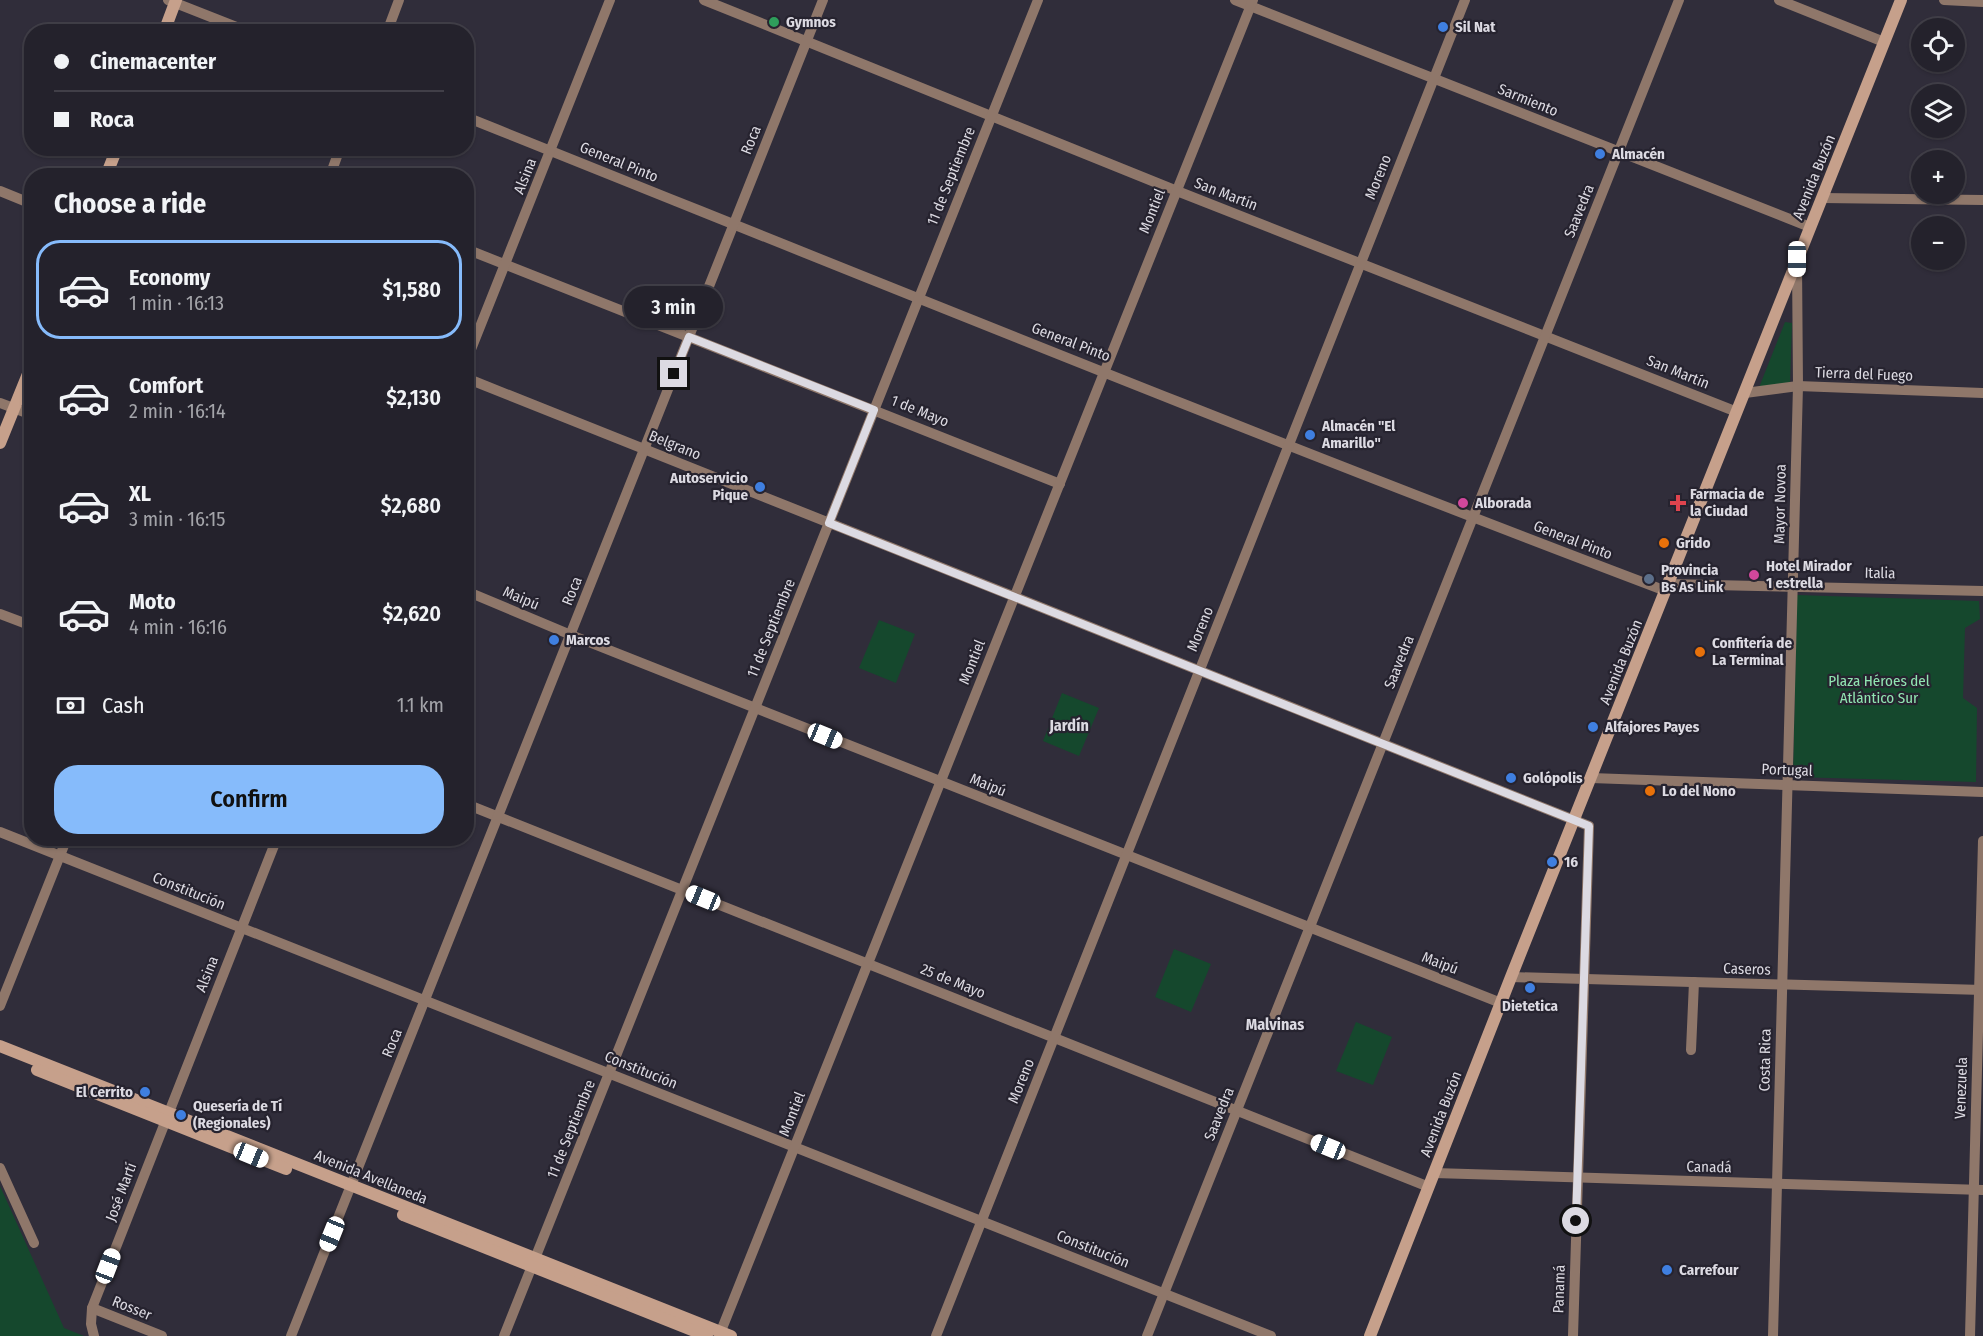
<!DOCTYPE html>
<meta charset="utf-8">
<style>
:root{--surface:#24222c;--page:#302f38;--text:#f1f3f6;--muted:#a3a4a9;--line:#413f48;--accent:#86bbfb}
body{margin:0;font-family:"Fira Sans Condensed",sans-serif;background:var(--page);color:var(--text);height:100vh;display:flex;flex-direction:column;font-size:22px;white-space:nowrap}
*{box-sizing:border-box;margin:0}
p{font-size:20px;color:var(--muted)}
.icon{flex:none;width:33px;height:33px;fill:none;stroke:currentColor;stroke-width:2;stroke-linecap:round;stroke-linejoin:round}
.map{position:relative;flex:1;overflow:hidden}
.drawer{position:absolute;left:24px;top:168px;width:450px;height:678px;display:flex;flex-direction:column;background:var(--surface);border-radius:24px;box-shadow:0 2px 4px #0004,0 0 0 2px var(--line)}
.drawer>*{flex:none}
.banner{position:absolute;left:24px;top:24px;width:450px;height:132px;border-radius:24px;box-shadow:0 2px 4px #0004,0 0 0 2px var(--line);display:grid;align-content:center;height:132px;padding:0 30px;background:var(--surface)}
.tools{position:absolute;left:1911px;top:18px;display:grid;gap:12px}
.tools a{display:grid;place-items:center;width:54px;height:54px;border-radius:50%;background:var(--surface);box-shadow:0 2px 4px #0004,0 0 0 2px var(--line);font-size:30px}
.end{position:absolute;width:27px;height:27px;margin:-14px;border:8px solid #dcdae2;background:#111;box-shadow:0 0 0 3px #111}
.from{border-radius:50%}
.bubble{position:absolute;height:42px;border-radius:21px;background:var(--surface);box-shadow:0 2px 4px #0004,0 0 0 2px var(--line);font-size:20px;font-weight:600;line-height:42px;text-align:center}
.car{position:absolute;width:18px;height:36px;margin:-18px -9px;border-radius:8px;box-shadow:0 0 4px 2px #0007;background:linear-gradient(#fff 24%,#345 0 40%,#fff 0 76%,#345 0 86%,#fff 0)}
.banner b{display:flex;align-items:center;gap:21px;height:57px;font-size:22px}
.banner b+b{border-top:2px solid var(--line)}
.banner i{width:15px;height:15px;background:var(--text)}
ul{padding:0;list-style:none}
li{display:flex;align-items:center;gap:18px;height:99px;margin:0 12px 9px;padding:0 18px;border:3px solid transparent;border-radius:24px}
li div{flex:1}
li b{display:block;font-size:22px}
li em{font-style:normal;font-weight:600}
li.selected{border-color:var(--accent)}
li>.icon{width:54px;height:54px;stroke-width:1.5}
h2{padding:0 30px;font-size:27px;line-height:72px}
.pay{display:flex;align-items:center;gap:15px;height:66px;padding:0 30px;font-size:22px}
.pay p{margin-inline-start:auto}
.button{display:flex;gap:12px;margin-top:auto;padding:12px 30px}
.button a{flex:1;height:69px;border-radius:24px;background:var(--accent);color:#111;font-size:24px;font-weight:600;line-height:69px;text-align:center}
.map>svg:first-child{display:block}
.green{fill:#15482d}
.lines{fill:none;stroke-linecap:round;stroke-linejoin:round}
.minor{stroke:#8f776a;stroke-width:10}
.secondary{stroke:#c6a08b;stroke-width:12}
.route{stroke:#dcdae2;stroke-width:8}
.leisure-dot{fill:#2e9e5b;stroke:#26232f;stroke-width:2}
.shop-dot{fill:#3f7fe0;stroke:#26232f;stroke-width:2}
.hotel-dot{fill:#d1479c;stroke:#26232f;stroke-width:2}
.health-dot{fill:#e0444e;stroke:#26232f;stroke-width:2}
.food-dot{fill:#e8710a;stroke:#26232f;stroke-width:2}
.service-dot{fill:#5c6f8a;stroke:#26232f;stroke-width:2}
.labels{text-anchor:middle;stroke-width:4.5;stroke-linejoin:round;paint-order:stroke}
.poi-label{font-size:15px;font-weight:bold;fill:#dcdae2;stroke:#26232f;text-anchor:start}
.street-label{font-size:15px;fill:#dcdae2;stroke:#26232f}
.park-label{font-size:15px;fill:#91e5b2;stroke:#26232f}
.neighbourhood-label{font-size:16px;font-weight:bold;fill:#dcdae2;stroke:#26232f}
</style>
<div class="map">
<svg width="1983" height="1336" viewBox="0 0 1983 1336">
<rect width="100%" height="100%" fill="#302d3a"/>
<g class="green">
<path d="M1785,322l7,1 -2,61 -32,6z"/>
<path d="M1797,595l182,6 1,18 -15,9 -2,70 14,10 -1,74 -183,-5z"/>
<path d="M879,620l36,14 -19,49 -37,-15z"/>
<path d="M1062,693l37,15 -20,48 -36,-15z"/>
<path d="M1174,949l37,15 -20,48 -36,-15z"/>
<path d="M1356,1022l36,15 -19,48 -37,-14z"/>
<path d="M0,1186l64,142 20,8h-84z"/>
</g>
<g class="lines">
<g class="minor">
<path d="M168,0l81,32"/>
<path d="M704,0l473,191 560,221"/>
<path d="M1235,0l575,227"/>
<path d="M1779,0l105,42"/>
<path d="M1944,0l39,2"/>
<path d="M387,32l12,-32"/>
<path d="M466,117c400,160 798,322 1200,474"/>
<path d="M330,176l10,-28"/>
<path d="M0,191l32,13"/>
<path d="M1822,198l161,2"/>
<path d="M466,249l594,235"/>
<path d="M466,362l144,-362"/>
<path d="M466,378l1123,448 -16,510"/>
<path d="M1745,393l53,-7 185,7"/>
<path d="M0,403l32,12"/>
<path d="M1668,584l315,7"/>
<path d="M466,591l105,44 930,368"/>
<path d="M0,614l32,12"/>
<path d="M1591,778l392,14"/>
<path d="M466,804l963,383"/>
<path d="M0,832l1271,504"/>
<path d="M1511,977l472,13"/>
<path d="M0,1006l67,-168"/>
<path d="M1691,1050l3,-68"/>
<path d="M0,1168l34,75"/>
<path d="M1434,1173l549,17"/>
<path d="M92,1308l70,28"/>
<path d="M94,1336l-3,-12 1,-16 185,-470"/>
<path d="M291,1336l532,-1336"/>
<path d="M504,1336l534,-1336"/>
<path d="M719,1336l534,-1336"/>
<path d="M936,1336l529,-1336"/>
<path d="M1147,1336l532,-1336"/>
<path d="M1773,1336l25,-950 -1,-123"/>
<path d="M1970,1336l13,-495"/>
</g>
<g class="secondary">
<path d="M164,32l12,-32"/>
<path d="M106,176l11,-28"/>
<path d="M0,443l32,-79"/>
<path d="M0,1046l731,290"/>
<path d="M37,1070l249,99"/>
<path d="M403,1215l304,121"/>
<path d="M1370,1336l141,-359 390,-977"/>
</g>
</g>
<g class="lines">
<path class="route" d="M674,374l15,-37 185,73 -45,113 760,303 -13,395"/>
</g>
<circle class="leisure-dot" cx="774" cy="22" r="6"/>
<g class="shop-dot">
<circle cx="1443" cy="27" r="6"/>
<circle cx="1600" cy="154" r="6"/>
<circle cx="1310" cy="435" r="6"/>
<circle cx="760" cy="487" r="6"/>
<circle cx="554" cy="640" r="6"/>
<circle cx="1593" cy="727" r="6"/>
<circle cx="1511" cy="778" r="6"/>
<circle cx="1552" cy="862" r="6"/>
<circle cx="1530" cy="988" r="6"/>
<circle cx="145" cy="1092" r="6"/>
<circle cx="181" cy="1115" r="6"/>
<circle cx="1667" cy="1270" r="6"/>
</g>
<g class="hotel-dot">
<circle cx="1463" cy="503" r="6"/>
<circle cx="1754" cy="575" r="6"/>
</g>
<path class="health-dot" d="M1675 494h6v6h6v6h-6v6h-6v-6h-6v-6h6z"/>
<g class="food-dot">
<circle cx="1664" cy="543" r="6"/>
<circle cx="1700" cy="652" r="6"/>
<circle cx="1650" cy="791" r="6"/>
</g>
<circle class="service-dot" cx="1649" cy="579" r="6"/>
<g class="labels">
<g class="poi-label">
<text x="786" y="27">Gymnos</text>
<text x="1455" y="32">Sil Nat</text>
<text x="1612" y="159">Almacén</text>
<text x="1322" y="431">Almacén "El<tspan x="1322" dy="17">Amarillo"</tspan></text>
<text x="748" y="483" text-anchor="end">Autoservicio<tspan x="748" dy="17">Pique</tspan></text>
<text x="1690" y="499">Farmacia de<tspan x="1690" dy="17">la Ciudad</tspan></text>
<text x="1475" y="508">Alborada</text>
<text x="1676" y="548">Grido</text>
<text x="1766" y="571">Hotel Mirador<tspan x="1766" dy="17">1 estrella</tspan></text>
<text x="1661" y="575">Provincia<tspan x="1661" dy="17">Bs As Link</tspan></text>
<text x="566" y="645">Marcos</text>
<text x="1712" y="648">Confitería de<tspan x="1712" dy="17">La Terminal</tspan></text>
<text x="1605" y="732">Alfajores Payes</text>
<text x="1523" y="783">Golópolis</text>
<text x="1662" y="796">Lo del Nono</text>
<text x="1564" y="867">16</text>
<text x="1530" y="1011" text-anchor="middle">Dietetica</text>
<text x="133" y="1097" text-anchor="end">El Cerrito</text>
<text x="193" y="1111">Quesería de Tí<tspan x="193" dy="17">(Regionales)</tspan></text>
<text x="1679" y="1275">Carrefour</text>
</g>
<g class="street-label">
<text transform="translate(1528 100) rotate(22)" y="5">Sarmiento</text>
<text transform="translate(751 140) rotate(-68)" y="5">Roca</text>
<text transform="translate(619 162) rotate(22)" y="5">General Pinto</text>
<text transform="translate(525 176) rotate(-68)" y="5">Alsina</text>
<text transform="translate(951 176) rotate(-68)" y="5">11 de Septiembre</text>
<text transform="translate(1378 177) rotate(-68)" y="5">Moreno</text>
<text transform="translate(1814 177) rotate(-68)" y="5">Avenida Buzón</text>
<text transform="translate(1226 194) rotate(21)" y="5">San Martín</text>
<text transform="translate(1152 211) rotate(-68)" y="5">Montiel</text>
<text transform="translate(1579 211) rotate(-68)" y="5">Saavedra</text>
<text transform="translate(1071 342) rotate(21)" y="5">General Pinto</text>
<text transform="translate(1678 372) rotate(22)" y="5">San Martín</text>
<text transform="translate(1864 374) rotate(2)" y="5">Tierra del Fuego</text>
<text transform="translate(920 411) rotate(22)" y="5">1 de Mayo</text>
<text transform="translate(675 445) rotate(22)" y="5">Belgrano</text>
<text transform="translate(1780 504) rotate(-89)" y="5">Mayor Novoa</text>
<text transform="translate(1573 540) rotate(21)" y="5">General Pinto</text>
<text transform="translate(1880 573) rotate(1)" y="5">Italia</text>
<text transform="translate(572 591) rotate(-68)" y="5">Roca</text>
<text transform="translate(521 598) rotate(23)" y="5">Maipú</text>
<text transform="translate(771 628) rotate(-68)" y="5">11 de Septiembre</text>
<text transform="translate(1200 629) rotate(-68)" y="5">Moreno</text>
<text transform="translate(972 662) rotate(-68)" y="5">Montiel</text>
<text transform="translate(1399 662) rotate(-68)" y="5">Saavedra</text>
<text transform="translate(1621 662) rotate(-68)" y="5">Avenida Buzón</text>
<text transform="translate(1787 770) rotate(2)" y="5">Portugal</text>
<text transform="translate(988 785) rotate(22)" y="5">Maipú</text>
<text transform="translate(189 891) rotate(22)" y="5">Constitución</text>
<text transform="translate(1440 963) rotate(21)" y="5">Maipú</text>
<text transform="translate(1747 969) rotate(2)" y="5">Caseros</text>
<text transform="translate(207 974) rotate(-68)" y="5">Alsina</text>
<text transform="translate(953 981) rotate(22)" y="5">25 de Mayo</text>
<text transform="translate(392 1043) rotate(-68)" y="5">Roca</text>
<text transform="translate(1765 1060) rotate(-89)" y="5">Costa Rica</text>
<text transform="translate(641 1070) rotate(22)" y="5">Constitución</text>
<text transform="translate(1021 1081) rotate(-68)" y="5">Moreno</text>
<text transform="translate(1961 1088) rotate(-88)" y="5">Venezuela</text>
<text transform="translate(792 1114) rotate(-68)" y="5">Montiel</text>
<text transform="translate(1219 1114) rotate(-68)" y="5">Saavedra</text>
<text transform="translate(1441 1114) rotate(-69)" y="5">Avenida Buzón</text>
<text transform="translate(571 1129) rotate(-68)" y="5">11 de Septiembre</text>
<text transform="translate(1709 1167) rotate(1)" y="5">Canadá</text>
<text transform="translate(371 1177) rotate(22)" y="5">Avenida Avellaneda</text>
<text transform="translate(121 1192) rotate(-69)" y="5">José Martí</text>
<text transform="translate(1093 1249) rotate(22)" y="5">Constitución</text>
<text transform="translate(1559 1289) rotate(-88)" y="5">Panamá</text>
<text transform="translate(132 1308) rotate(22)" y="5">Rosser</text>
</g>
<g class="park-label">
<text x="1879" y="686">Plaza Héroes del<tspan x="1879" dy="17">Atlántico Sur</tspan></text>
</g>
<g class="neighbourhood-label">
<text x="1069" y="731">Jardín</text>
<text x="1275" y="1030">Malvinas</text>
</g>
</g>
</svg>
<div class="tools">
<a><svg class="icon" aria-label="locate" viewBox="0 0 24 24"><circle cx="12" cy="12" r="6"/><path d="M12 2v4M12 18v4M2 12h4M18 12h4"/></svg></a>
<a><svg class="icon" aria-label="layers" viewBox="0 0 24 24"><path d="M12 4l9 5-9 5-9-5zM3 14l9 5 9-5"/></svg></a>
<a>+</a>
<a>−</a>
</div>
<i class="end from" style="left:1576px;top:1221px"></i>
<i class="end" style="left:674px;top:374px"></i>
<div class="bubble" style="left:624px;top:286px;width:99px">3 min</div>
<i class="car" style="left:1797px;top:259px;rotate:180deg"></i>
<i class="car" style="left:825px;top:736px;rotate:112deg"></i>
<i class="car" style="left:703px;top:898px;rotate:292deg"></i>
<i class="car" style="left:1328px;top:1147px;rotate:292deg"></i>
<i class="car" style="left:251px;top:1155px;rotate:112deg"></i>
<i class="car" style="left:332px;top:1234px;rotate:202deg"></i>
<i class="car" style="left:108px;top:1266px;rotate:21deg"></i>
<div class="banner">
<b><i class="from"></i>Cinemacenter</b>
<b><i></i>Roca</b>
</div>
<section class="drawer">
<h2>Choose a ride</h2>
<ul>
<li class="selected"><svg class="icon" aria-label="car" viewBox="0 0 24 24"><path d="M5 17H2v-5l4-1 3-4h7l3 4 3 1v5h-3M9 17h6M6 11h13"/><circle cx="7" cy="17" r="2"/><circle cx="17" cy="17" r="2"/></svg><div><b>Economy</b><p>1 min · 16:13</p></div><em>$1,580</em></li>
<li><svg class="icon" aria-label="car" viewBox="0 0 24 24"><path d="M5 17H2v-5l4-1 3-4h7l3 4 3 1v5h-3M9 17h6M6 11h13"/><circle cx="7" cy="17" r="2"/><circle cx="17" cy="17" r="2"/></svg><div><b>Comfort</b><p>2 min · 16:14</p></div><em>$2,130</em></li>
<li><svg class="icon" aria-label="car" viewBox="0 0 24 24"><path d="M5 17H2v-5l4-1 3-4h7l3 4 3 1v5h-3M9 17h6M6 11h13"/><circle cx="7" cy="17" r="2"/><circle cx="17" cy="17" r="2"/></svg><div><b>XL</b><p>3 min · 16:15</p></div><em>$2,680</em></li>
<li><svg class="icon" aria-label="car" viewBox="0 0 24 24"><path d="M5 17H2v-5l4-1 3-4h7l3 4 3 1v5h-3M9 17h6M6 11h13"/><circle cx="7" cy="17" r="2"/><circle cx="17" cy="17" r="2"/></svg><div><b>Moto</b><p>4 min · 16:16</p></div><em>$2,620</em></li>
</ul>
<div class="pay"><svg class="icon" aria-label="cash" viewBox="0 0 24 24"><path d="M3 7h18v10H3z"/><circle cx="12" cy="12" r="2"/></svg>Cash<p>1.1 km</p></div>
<div class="button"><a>Confirm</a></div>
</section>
</div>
